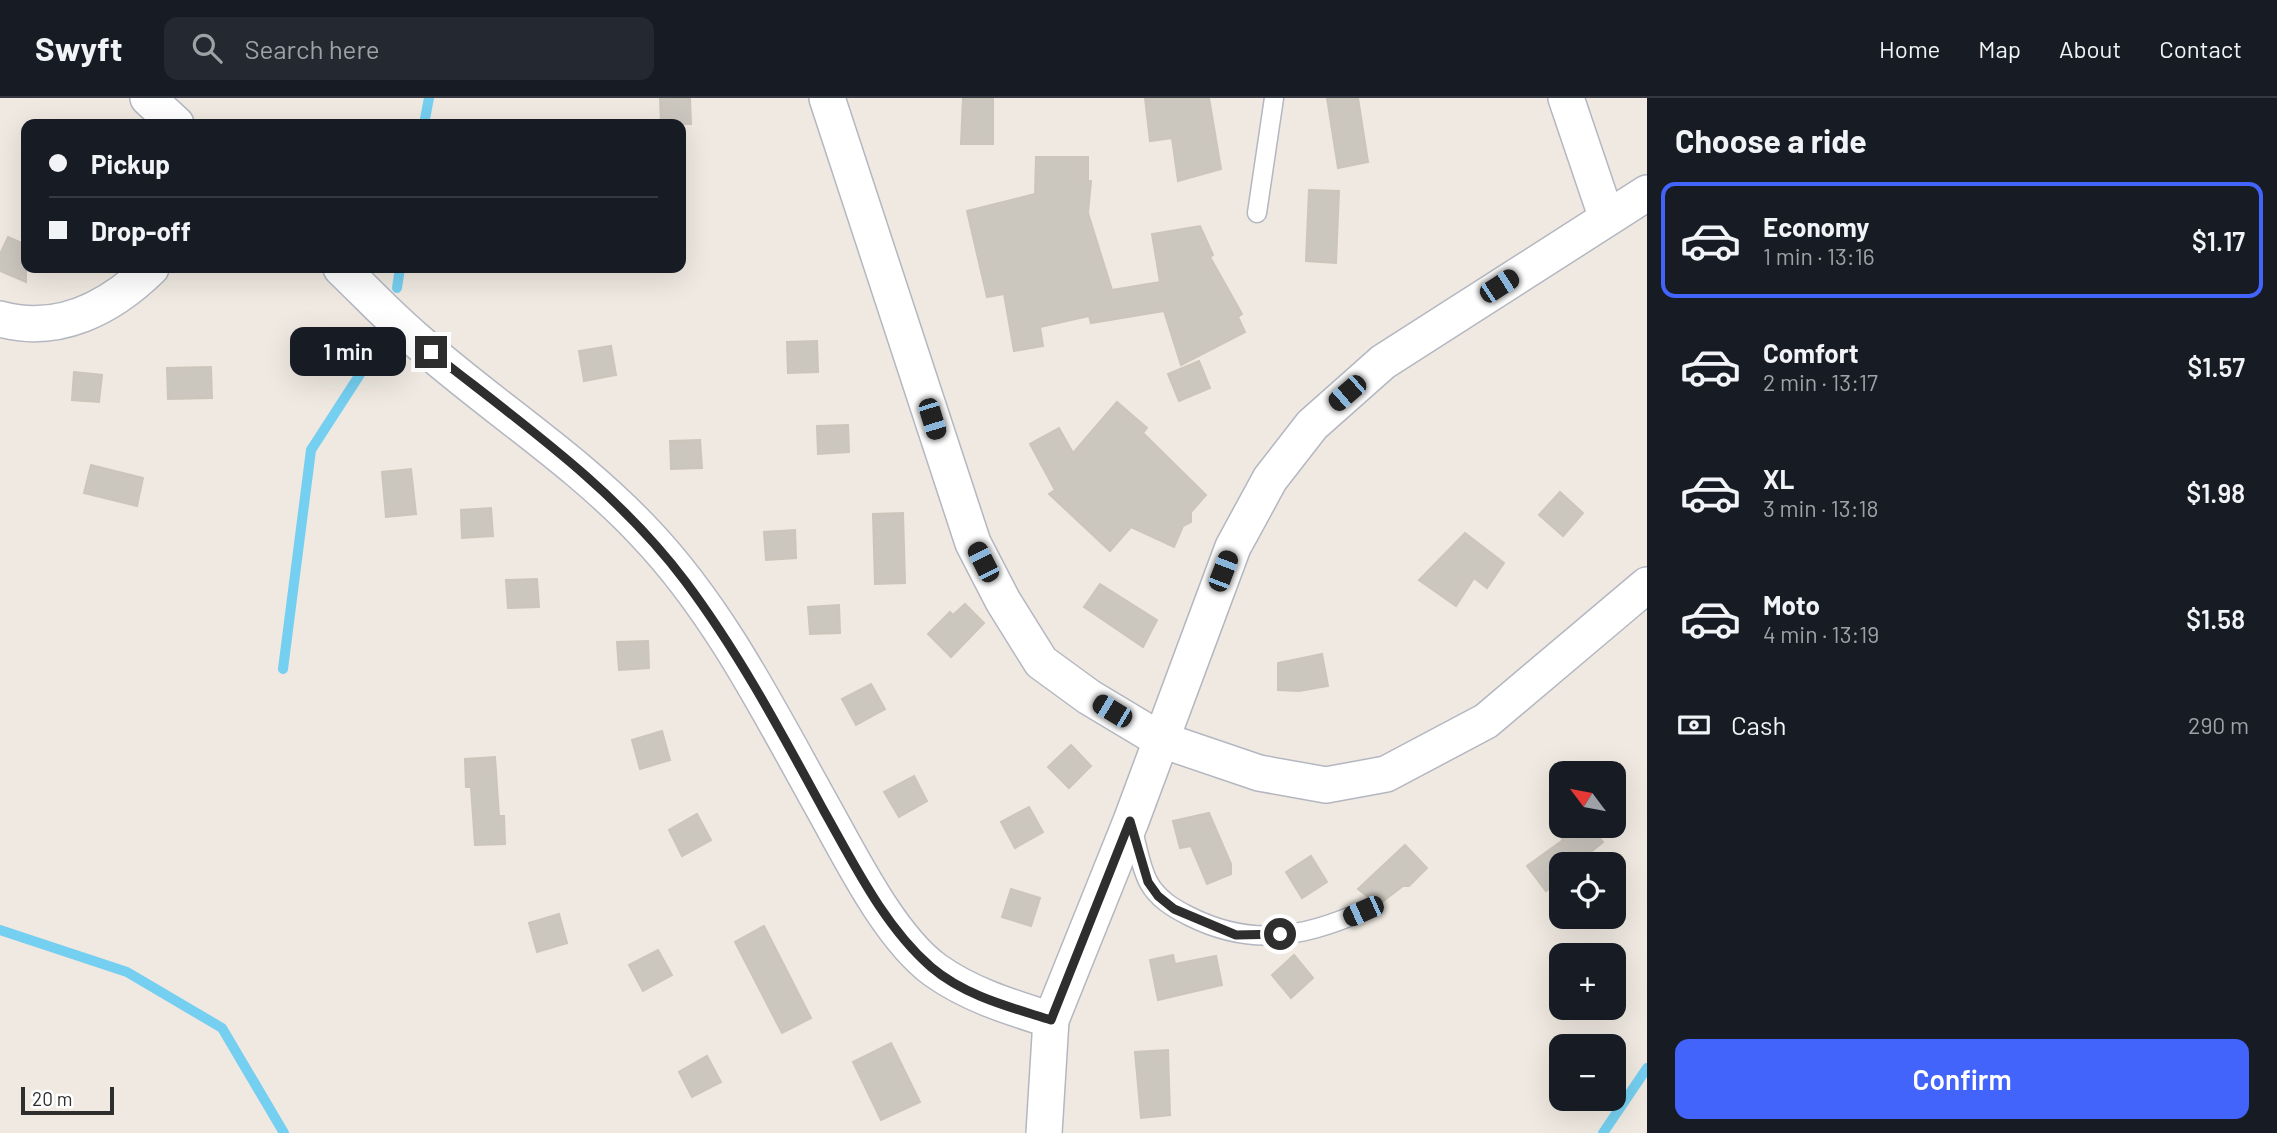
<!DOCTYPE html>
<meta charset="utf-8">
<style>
:root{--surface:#171b24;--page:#242831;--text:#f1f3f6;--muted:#9ea1a6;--line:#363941;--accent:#4264fb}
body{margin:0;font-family:Barlow,sans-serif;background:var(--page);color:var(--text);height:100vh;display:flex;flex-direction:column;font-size:26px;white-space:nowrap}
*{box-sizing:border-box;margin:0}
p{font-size:23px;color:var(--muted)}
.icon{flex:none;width:38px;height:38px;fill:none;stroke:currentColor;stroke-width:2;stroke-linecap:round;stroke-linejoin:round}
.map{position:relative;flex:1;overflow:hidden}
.side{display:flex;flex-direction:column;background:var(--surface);width:630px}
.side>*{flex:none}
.banner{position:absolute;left:21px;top:21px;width:665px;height:154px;border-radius:14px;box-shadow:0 7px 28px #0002;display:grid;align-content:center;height:154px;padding:0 28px;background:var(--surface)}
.needle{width:46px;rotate:302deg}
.tools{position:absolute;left:1549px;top:663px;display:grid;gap:14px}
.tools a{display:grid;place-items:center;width:77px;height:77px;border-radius:14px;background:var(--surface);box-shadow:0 7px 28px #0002;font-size:35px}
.scale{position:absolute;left:21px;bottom:18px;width:93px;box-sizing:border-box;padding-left:7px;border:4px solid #2e2e2e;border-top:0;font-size:19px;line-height:24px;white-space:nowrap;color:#2e2e2e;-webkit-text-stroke:5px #fff;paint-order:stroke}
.end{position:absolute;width:32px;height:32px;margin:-16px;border:9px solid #2e2e2e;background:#fff;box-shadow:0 0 0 4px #fff}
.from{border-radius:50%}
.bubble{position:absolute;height:49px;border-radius:14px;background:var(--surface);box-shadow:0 7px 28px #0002;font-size:23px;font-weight:600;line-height:49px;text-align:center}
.car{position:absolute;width:21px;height:42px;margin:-21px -10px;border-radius:9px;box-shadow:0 0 5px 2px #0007;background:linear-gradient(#222 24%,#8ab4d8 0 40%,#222 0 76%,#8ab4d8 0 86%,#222 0)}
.banner b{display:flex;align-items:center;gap:24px;height:66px;font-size:26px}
.banner b+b{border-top:2px solid var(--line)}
.banner i{width:18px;height:18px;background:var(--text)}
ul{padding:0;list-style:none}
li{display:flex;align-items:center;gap:21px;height:116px;margin:0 14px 10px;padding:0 14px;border:4px solid transparent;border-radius:14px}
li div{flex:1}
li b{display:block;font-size:26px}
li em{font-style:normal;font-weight:600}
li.selected{border-color:var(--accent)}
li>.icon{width:63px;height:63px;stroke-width:1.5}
h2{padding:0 28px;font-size:32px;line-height:84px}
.pay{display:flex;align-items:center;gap:18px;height:77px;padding:0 28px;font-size:26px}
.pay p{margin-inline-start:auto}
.button{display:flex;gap:14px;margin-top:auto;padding:14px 28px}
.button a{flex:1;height:80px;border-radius:14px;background:var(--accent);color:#fff;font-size:28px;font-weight:600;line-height:80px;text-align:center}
header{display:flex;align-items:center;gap:42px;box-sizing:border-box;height:98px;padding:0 35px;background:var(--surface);border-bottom:2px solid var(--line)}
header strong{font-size:33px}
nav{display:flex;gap:38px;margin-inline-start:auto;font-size:24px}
.search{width:490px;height:63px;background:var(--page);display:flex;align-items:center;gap:18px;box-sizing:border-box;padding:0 24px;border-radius:14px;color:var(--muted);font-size:26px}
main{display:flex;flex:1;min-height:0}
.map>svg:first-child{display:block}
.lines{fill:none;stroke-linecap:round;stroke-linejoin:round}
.stream{stroke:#75cff0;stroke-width:10}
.building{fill:#cbc7bf;stroke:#cbc5ba;stroke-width:2}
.lane-casing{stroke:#b4b7c1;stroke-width:21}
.street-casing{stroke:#b4b7c1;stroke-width:38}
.lane{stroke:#fff;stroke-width:18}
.street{stroke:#fff;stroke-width:35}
.route{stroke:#2e2e2e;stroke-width:9}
</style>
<header>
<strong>Swyft</strong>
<div class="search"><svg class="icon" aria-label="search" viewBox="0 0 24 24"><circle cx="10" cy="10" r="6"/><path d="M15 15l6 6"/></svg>Search here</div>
<nav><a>Home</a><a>Map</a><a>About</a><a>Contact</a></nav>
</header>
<main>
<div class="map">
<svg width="1647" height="1035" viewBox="0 0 1647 1035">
<rect width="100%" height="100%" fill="#efe9e1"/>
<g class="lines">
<g class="stream">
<path d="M424,26l5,-26"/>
<path d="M397,190l3,-20"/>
<path d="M283,571l28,-219 66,-102"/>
<path d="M0,832l127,42 95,56 62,105"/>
<path d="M1603,1035l44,-65"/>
</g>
</g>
<g class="building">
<path d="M660,0h30l1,26h-30z"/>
<path d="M963,0h30v46h-32z"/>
<path d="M1145,0h64l12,71 -43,12 -6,-43 -22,3z"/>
<path d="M1327,0h31l10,64 -30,6z"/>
<path d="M1036,59h52v24h3l-3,32 24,77 48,-8 -8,-48 48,-8 13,29 -3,2 32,57 -4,3 7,15 -64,33 -17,-54 -73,12 -2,-7 -49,11 3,19 -29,5 -10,-57 -17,3 -20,-86 68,-17z"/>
<path d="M1309,92l30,1 -3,72 -30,-2z"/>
<path d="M8,139l18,8v37l-26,-11v-17z"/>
<path d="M817,243l1,31 -30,1 -1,-31z"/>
<path d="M611,248l5,29 -32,6 -5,-30z"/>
<path d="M1199,263l11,27 -31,13 -11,-27z"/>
<path d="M211,269l1,31 -44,1 -1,-31z"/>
<path d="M74,274l28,3 -3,27 -27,-2z"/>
<path d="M1117,304l30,26 -4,5 63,62 -15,17v10l-8,4 -9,21 -43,-20 -21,24 -61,-57 6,-4 -25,-46 29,-16 14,25z"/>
<path d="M848,327l1,27 -31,2 -1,-28z"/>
<path d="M700,342l2,28 -31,1 -1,-28z"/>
<path d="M91,367l52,13 -6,28 -53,-13z"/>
<path d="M411,371l5,45 -30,3 -4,-45z"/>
<path d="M1560,394l23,21 -20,23 -24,-21z"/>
<path d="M491,410l2,28 -31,2 -1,-28z"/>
<path d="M903,415l2,70 -30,1 -2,-70z"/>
<path d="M795,432l1,28 -30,2 -2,-28z"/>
<path d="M1465,435l39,30 -17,25 -13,-10 -18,28 -37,-26z"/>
<path d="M537,481l2,28 -31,1 -2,-28z"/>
<path d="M1100,486l57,36 -14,27 -59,-40z"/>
<path d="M965,506l19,19 -33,34 -23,-23 22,-22 3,3z"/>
<path d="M839,507l1,28 -30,1 -2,-27z"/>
<path d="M648,543l1,27 -30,2 -2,-28z"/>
<path d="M1322,556l6,32 -29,5 -21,-1v-27z"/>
<path d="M871,586l14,25 -29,16 -14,-26z"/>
<path d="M662,633l8,29 -30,9 -8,-29z"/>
<path d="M1071,647l20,21 -22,22 -21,-21z"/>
<path d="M495,659l4,59h5l1,28 -30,1 -4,-58h-5l-1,-28z"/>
<path d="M914,678l13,25 -28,16 -15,-25z"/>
<path d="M1029,709l14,25 -28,16 -14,-26z"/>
<path d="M1209,715l22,51v10l-24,10 -16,-38 -11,2 -7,-27z"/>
<path d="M697,716l14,26 -29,16 -13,-26z"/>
<path d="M1574,728h16l13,16 -27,22h-15v16l-15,11 -19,-25 36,-26 -2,-3z"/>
<path d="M1405,747l22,23 -18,18h-6l-25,19 -20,-16z"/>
<path d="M1311,758l16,26 -25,16 -16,-26z"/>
<path d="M1011,791l29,9 -9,28 -29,-9z"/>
<path d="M559,816l8,29 -30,9 -8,-29z"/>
<path d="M764,828l47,92 -29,15 -47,-91z"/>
<path d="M658,852l14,25 -29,16 -14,-26z"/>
<path d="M1173,857l2,9 41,-8 6,29 -64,15 -8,-40z"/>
<path d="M1294,857l19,23 -22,20 -19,-23z"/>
<path d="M891,945l29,59 -39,18 -28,-58z"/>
<path d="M1168,952l2,65 -29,3 -6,-66z"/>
<path d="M707,958l14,26 -29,15 -13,-25z"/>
</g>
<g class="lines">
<defs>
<g id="lane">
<path d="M1257,115l17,-115"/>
<path d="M1132,729c5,17 8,40 17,56 9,16 24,25 40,33 61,31 114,22 174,-5"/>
</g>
<g id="street">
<path d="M148,0l28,26"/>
<path d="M827,0l146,445 30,58 38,61 48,35 70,42 100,34 67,12 60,-11 100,-53 161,-136"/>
<path d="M1566,0l40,118"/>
<path d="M341,170c24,23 47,48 73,70 75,67 162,121 231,195 77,81 127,184 181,280 26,47 65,125 109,157 35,25 75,37 116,50"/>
<path d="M0,221c58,16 110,-11 151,-51"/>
<path d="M1044,1035l7,-113 80,-199 102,-274 37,-68 42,-54 71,-63 264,-169"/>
</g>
</defs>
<use href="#lane" class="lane-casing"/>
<use href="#street" class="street-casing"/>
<use href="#lane" class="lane"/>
<use href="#street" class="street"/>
</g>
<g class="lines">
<path class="route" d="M431,254c89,70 185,137 254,229 54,72 96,151 139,230 30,53 60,115 107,156 34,29 79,40 120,53l79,-199 18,61 10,14 16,13 62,26 44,-1"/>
</g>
</svg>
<div class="tools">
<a><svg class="needle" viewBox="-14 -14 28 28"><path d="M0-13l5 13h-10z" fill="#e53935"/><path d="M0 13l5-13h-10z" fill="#9ea1a6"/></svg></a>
<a><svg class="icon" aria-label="locate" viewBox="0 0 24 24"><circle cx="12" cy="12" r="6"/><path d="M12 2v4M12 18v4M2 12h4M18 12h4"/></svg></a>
<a>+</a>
<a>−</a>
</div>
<div class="scale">20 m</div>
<i class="end from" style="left:1280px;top:836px"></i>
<i class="end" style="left:431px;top:254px"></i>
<div class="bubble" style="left:290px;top:229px;width:116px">1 min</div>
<i class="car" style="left:1499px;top:188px;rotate:57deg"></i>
<i class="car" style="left:1347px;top:295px;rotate:229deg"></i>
<i class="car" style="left:932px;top:321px;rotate:163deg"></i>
<i class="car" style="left:983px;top:464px;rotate:333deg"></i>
<i class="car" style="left:1223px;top:473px;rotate:21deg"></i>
<i class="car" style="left:1112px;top:613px;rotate:301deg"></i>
<i class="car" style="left:1363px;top:813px;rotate:246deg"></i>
<div class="banner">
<b><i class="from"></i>Pickup</b>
<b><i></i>Drop-off</b>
</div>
</div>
<section class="side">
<h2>Choose a ride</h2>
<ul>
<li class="selected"><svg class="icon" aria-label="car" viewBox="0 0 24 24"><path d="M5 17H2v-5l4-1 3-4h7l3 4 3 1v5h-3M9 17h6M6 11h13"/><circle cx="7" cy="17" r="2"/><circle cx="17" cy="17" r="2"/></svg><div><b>Economy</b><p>1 min · 13:16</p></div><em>$1.17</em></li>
<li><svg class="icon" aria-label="car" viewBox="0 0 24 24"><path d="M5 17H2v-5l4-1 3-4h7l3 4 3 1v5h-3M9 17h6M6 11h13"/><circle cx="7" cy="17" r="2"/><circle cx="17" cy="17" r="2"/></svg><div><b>Comfort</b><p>2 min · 13:17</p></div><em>$1.57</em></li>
<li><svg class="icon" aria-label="car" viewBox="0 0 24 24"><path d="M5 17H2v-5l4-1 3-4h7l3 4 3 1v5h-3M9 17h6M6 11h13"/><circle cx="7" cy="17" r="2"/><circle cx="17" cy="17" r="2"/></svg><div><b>XL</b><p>3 min · 13:18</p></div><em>$1.98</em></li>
<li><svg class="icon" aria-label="car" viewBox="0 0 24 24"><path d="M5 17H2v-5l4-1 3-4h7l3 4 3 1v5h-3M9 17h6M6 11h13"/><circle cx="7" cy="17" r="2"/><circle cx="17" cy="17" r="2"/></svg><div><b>Moto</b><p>4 min · 13:19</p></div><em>$1.58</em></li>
</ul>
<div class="pay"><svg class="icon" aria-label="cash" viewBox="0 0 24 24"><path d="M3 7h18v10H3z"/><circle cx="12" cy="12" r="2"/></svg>Cash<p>290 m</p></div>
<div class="button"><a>Confirm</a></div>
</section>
</main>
